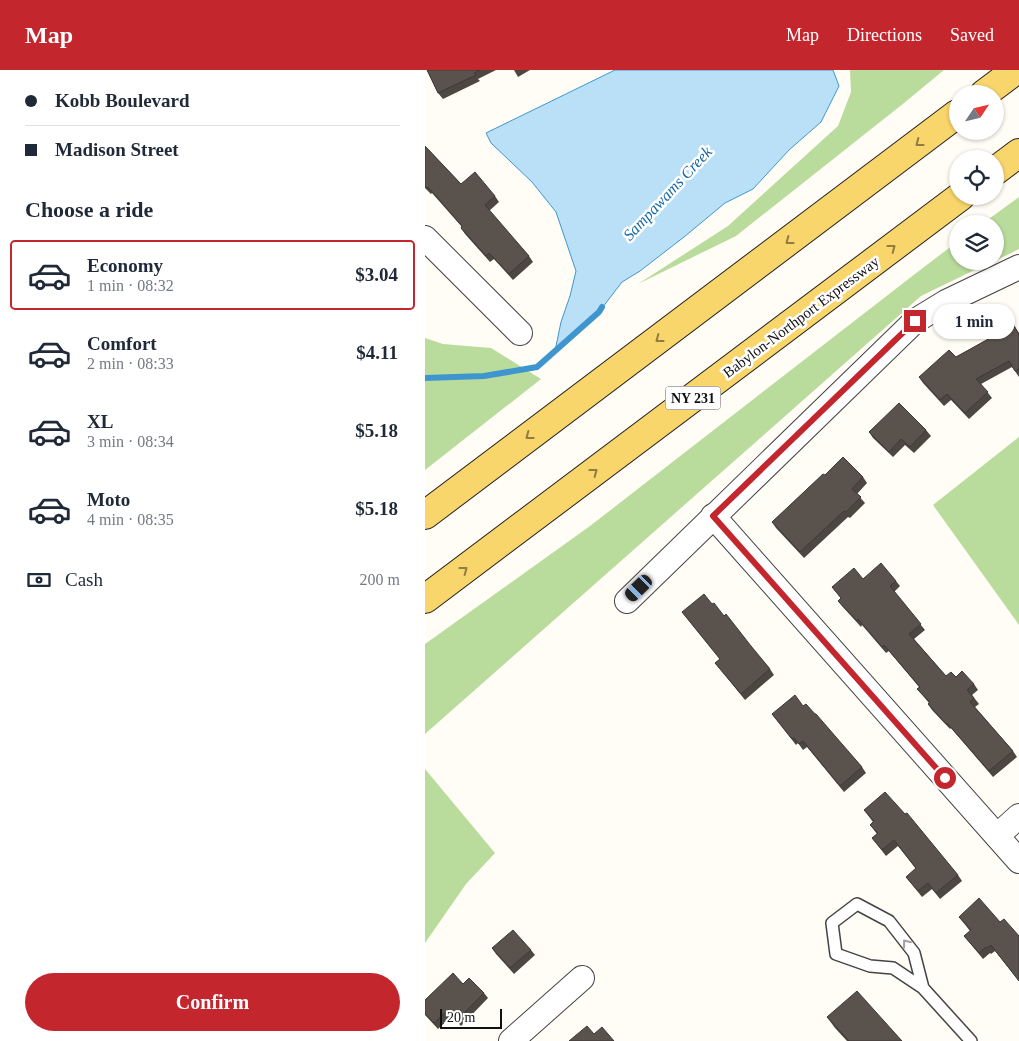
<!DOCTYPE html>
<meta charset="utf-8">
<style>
:root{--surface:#fff;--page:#f2f2f3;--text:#1f2937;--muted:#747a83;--line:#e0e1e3;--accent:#c4262e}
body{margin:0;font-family:Georgia,serif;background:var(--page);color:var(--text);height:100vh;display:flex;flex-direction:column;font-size:19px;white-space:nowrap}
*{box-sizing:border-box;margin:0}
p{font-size:16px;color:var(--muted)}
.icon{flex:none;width:28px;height:28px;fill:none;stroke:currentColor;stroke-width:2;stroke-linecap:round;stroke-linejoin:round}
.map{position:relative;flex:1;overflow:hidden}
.sheet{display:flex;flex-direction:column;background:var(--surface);width:425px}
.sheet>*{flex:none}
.guide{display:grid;align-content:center;height:110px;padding:0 25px;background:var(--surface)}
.needle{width:32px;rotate:55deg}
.controls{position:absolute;left:524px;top:15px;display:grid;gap:10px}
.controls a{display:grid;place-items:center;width:55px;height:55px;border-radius:50%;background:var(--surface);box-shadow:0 1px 4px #0004;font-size:25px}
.scale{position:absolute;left:15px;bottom:12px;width:62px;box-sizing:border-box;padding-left:5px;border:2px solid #111;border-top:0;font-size:14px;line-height:18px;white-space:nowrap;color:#111;-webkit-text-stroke:4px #fff;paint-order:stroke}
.end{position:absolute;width:22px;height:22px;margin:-11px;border:6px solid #c4262e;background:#fff;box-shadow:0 0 0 2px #fff}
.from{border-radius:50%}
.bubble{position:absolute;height:35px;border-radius:18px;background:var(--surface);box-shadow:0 1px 4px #0004;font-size:16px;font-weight:800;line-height:35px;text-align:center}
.car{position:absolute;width:15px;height:30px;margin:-15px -8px;border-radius:6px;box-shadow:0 0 4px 1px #0007;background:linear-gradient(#222 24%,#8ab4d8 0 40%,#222 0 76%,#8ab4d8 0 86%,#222 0)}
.guide b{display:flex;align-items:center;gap:18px;height:48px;font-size:19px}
.guide b+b{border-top:1px solid var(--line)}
.guide i{width:12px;height:12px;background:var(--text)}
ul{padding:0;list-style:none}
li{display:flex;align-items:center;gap:15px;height:70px;margin:0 10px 8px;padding:0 15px;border:2px solid transparent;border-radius:5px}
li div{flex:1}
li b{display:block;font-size:19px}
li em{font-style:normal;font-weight:800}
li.selected{border-color:var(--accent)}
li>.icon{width:45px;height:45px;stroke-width:1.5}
h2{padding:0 25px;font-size:22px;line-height:60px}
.pay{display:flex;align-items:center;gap:12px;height:55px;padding:0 25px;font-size:19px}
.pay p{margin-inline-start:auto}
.cta{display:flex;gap:10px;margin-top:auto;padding:10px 25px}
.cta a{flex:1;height:58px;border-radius:30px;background:var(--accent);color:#fff;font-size:20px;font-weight:800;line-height:58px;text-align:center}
header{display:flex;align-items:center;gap:30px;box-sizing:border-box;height:70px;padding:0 25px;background:var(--accent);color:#fff}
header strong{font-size:24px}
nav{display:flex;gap:28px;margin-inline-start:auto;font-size:18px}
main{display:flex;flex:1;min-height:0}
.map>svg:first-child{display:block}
.forest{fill:#b9dc9c}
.water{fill:#b9e0f7;stroke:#3f96cf}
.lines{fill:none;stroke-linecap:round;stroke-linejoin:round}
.stream{stroke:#3f96cf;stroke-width:6}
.lane-casing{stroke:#444;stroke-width:14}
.street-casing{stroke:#444;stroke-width:26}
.primary-casing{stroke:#222;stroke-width:30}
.lane{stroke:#fff;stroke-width:11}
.street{stroke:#fff;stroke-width:24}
.primary{stroke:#f9d66b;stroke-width:28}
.wall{fill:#4d4742}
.building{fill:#5a524d;stroke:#3f3936}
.oneway{stroke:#917d42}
.oneway2{stroke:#a0a0a0}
.route{stroke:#c4262e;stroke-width:6}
.labels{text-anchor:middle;stroke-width:5;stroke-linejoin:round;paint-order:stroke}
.shield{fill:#fff;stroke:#585858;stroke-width:1}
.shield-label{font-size:14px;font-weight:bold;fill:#111}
.street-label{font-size:15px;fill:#111;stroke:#fff}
.water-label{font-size:16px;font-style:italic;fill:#1768a6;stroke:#fff}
</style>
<header>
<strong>Map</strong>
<nav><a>Map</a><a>Directions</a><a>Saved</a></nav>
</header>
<main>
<section class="sheet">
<div class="guide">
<b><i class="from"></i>Kobb Boulevard</b>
<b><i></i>Madison Street</b>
</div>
<h2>Choose a ride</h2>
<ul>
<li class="selected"><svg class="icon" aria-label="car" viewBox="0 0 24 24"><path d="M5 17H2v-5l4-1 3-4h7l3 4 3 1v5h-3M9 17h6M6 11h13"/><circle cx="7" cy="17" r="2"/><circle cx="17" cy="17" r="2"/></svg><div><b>Economy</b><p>1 min · 08:32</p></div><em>$3.04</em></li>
<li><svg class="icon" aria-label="car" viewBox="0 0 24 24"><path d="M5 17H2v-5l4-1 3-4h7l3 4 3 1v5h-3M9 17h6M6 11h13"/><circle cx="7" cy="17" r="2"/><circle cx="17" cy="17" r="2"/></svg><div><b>Comfort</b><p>2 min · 08:33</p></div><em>$4.11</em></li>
<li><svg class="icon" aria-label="car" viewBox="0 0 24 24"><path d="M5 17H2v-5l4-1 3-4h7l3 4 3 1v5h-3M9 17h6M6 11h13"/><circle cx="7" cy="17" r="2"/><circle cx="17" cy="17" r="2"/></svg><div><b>XL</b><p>3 min · 08:34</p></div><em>$5.18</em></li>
<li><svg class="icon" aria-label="car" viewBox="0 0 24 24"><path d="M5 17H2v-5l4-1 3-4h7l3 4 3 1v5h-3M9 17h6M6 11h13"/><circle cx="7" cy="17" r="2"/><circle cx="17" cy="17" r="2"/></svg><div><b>Moto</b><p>4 min · 08:35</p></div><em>$5.18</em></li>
</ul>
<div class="pay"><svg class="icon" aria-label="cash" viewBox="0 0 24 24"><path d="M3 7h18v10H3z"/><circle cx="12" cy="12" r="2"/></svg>Cash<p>200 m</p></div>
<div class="cta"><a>Confirm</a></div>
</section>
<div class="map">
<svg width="594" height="971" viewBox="0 0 594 971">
<rect width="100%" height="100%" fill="#fffdf5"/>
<g class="forest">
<path d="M425,0h94l-40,33 -168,133 -98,48 90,-58 110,-100 13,-34z"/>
<path d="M594,127v52l-24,12v-37h-13z"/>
<path d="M532,172v19h36l-72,35 -496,438v-90l165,-118 334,-259z"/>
<path d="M0,268l18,6 48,4 50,31 -116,91z"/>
<path d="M594,367v188l-86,-120z"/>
<path d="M0,699l70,84 -29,31 -41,59z"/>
</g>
<path class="water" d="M190,0h218l6,16 -18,36 -32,28 -36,39 -28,14 -41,34 -44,34 -18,11 -23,30 -44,39 6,-29 9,-26 6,-25 -20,-59 -24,-30 -41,-39 -5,-10z"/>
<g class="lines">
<path class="stream" d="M0,308l59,-2 53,-9 62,-55 3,-5"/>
<defs>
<path id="lane" d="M498,918l-9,-35 -25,-32 -32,-17 -25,19 4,31 34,12 23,2 30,20 48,53"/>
<g id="street">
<path d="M0,168l95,95"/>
<path d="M288,446l306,345"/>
<path d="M202,531l288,-280 31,-19 73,-35"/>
<path d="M572,766l22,-20"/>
<path d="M86,971l71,-63"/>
</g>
<g id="primary">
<path d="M559,24l32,-24"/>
<path d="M570,101l24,-18"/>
<path d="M0,445l532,-401"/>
<path d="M0,529l536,-403"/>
</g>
</defs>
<use href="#lane" class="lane-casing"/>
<use href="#street" class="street-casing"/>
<use href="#primary" class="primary-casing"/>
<use href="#lane" class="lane"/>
<use href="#street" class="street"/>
<use href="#primary" class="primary"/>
</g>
<g class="wall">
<path d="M2,0h69l-18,9 2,2 -37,18 -5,-6z"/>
<path d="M89,0h16l-12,7z"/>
<path d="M0,76l36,38 34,12 4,6 -10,9 40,45 4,6 -20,18 -19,-21 -4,3 -25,-28 -4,-6 1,-1 -30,-34 -1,1 -6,-6z"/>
<path d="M587,252l7,11v44l-7,-10 -31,17 11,14 -23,21 -18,-19 -7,6 -21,-23 -4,-6 73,-40z"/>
<path d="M501,360l5,6 -17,17 -9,-8 -12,12 -20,-19 -4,-6z"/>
<path d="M400,405l38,2 4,6 -10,11 8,9 -15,15 -2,-1 -44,41 -28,-30 -4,-6z"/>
<path d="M438,509l33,2 4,5 -6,6 31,38 -11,9 32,37 10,1 18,7 4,6 -6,5 7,9 -4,3 38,44 4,6 -24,20 -42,-49 -1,1 -18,-19 -4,-6 1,-1 -12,-14 2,-2 -30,-36 -3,2 -24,-28 -1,2 -19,-21 -4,-5 3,-3 -9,-11z"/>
<path d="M287,534l12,12 46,53 4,6 -29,25 -25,-31 -5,-6 5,-4 -38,-47z"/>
<path d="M378,636l59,61 4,6 -22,19 -37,-45 -4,3 -5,-7 -2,2 -24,-31z"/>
<path d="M439,740l94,65 4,6 -22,18 -8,-10 -10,8 -16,-20 10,-8 -18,-23 -12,10 -14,-18 5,-4 -7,-9 3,-3z"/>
<path d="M534,847l41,5 19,14v45l-24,-30 -4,3 -1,-1 -7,6 -19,-23 6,-5z"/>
<path d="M67,878l39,2 4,5 -21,19 -18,-20z"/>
<path d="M38,914l21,9 4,5 -27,28 -9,-10 -14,13 -13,-14v-15z"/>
<path d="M402,947l75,24h-55l-12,-13z"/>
</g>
<g class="building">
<path d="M2,0h53l-6,3 2,2 -38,18z"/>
<path d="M0,76l36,38 14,-12 20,24 -10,9 44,51 -20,18 -20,-21 -3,3 -25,-28 1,-2 -34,-39 -1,1 -2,-2z"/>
<path d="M587,252l7,13v34l-4,2 -6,-10 -33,18 12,13 -23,21 -18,-19 -7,6 -21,-23 30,-27 7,7 36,-20 -1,-3z"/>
<path d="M474,333l27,27 -16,17 -9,-8 -12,13 -20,-20z"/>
<path d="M418,387l20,20 -11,12 9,8 -15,15 -2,-1 -44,41 -28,-30 51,-48 2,1z"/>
<path d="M456,493l15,18 -6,5 31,38 -12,10 37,42 5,-4 5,5 6,-6 12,13 -7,6 7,8 -4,4 43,49 -24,20 -42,-48 -1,1 -18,-20 2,-2 -13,-13 3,-2 -36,-42 -2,2 -24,-28 -1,2 -19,-20 3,-3 -9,-11 22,-19 9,11z"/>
<path d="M279,524l8,10 2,-1 10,13 2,-2 25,32 19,23 -29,25 -26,-31 5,-4 -38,-47z"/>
<path d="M370,625l8,11 3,-2 9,10h1l46,53 -22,19 -37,-45 -4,3 -5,-6 -2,1 -20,-25z"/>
<path d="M460,722l20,22 2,-1 51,62 -22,18 -8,-10 -10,8 -12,-14 10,-9 -22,-28 -12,10 -10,-12 6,-5 -8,-8 4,-4 -10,-11z"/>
<path d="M554,828l21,24 4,-3 15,17v45l-28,-36 -4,3 -1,-1 -7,6 -15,-17 7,-6 -12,-13z"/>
<path d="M88,860l18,20 -21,18 -18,-20z"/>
<path d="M28,903l10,11 6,-6 15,15 -27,27 -9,-10 -14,13 -9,-9v-14z"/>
<path d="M432,921l45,50h-53l-22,-24z"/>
<path d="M162,956l7,8 8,-7 12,14h-45z"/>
</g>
<defs><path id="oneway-chevron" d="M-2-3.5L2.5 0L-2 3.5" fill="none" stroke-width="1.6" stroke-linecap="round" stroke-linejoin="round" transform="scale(1.25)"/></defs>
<g class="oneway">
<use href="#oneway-chevron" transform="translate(494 73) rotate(143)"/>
<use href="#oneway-chevron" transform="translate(364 171) rotate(143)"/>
<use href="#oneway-chevron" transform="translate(467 178) rotate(-37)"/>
<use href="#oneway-chevron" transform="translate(234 269) rotate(143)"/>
<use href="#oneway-chevron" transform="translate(104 366) rotate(143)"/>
<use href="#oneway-chevron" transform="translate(169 402) rotate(-37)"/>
<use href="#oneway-chevron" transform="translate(39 500) rotate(-37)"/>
</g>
<use class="oneway2" href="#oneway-chevron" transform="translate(481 873) rotate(-128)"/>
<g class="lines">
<path class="route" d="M490,251l-202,195 232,262"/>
</g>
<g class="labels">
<rect class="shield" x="240.5" y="316.5" width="55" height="23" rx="4"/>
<g class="shield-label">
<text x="268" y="333">NY 231</text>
</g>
<g class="street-label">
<text transform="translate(376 247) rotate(-37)" y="5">Babylon-Northport Expressway</text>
</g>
<g class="water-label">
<text transform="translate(242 123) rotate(-47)" y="6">Sampawams Creek</text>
</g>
</g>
</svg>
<div class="controls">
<a><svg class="needle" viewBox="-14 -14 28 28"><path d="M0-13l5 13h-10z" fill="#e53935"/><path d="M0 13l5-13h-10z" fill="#747a83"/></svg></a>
<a><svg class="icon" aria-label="locate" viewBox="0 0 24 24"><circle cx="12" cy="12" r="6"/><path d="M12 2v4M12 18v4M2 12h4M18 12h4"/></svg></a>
<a><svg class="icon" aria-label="layers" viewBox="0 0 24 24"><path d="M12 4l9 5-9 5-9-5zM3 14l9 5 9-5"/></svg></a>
</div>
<div class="scale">20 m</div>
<i class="end from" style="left:520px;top:708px"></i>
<i class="end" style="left:490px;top:251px"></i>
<div class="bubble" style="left:508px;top:234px;width:82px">1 min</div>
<i class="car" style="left:214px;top:518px;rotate:226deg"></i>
</div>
</main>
